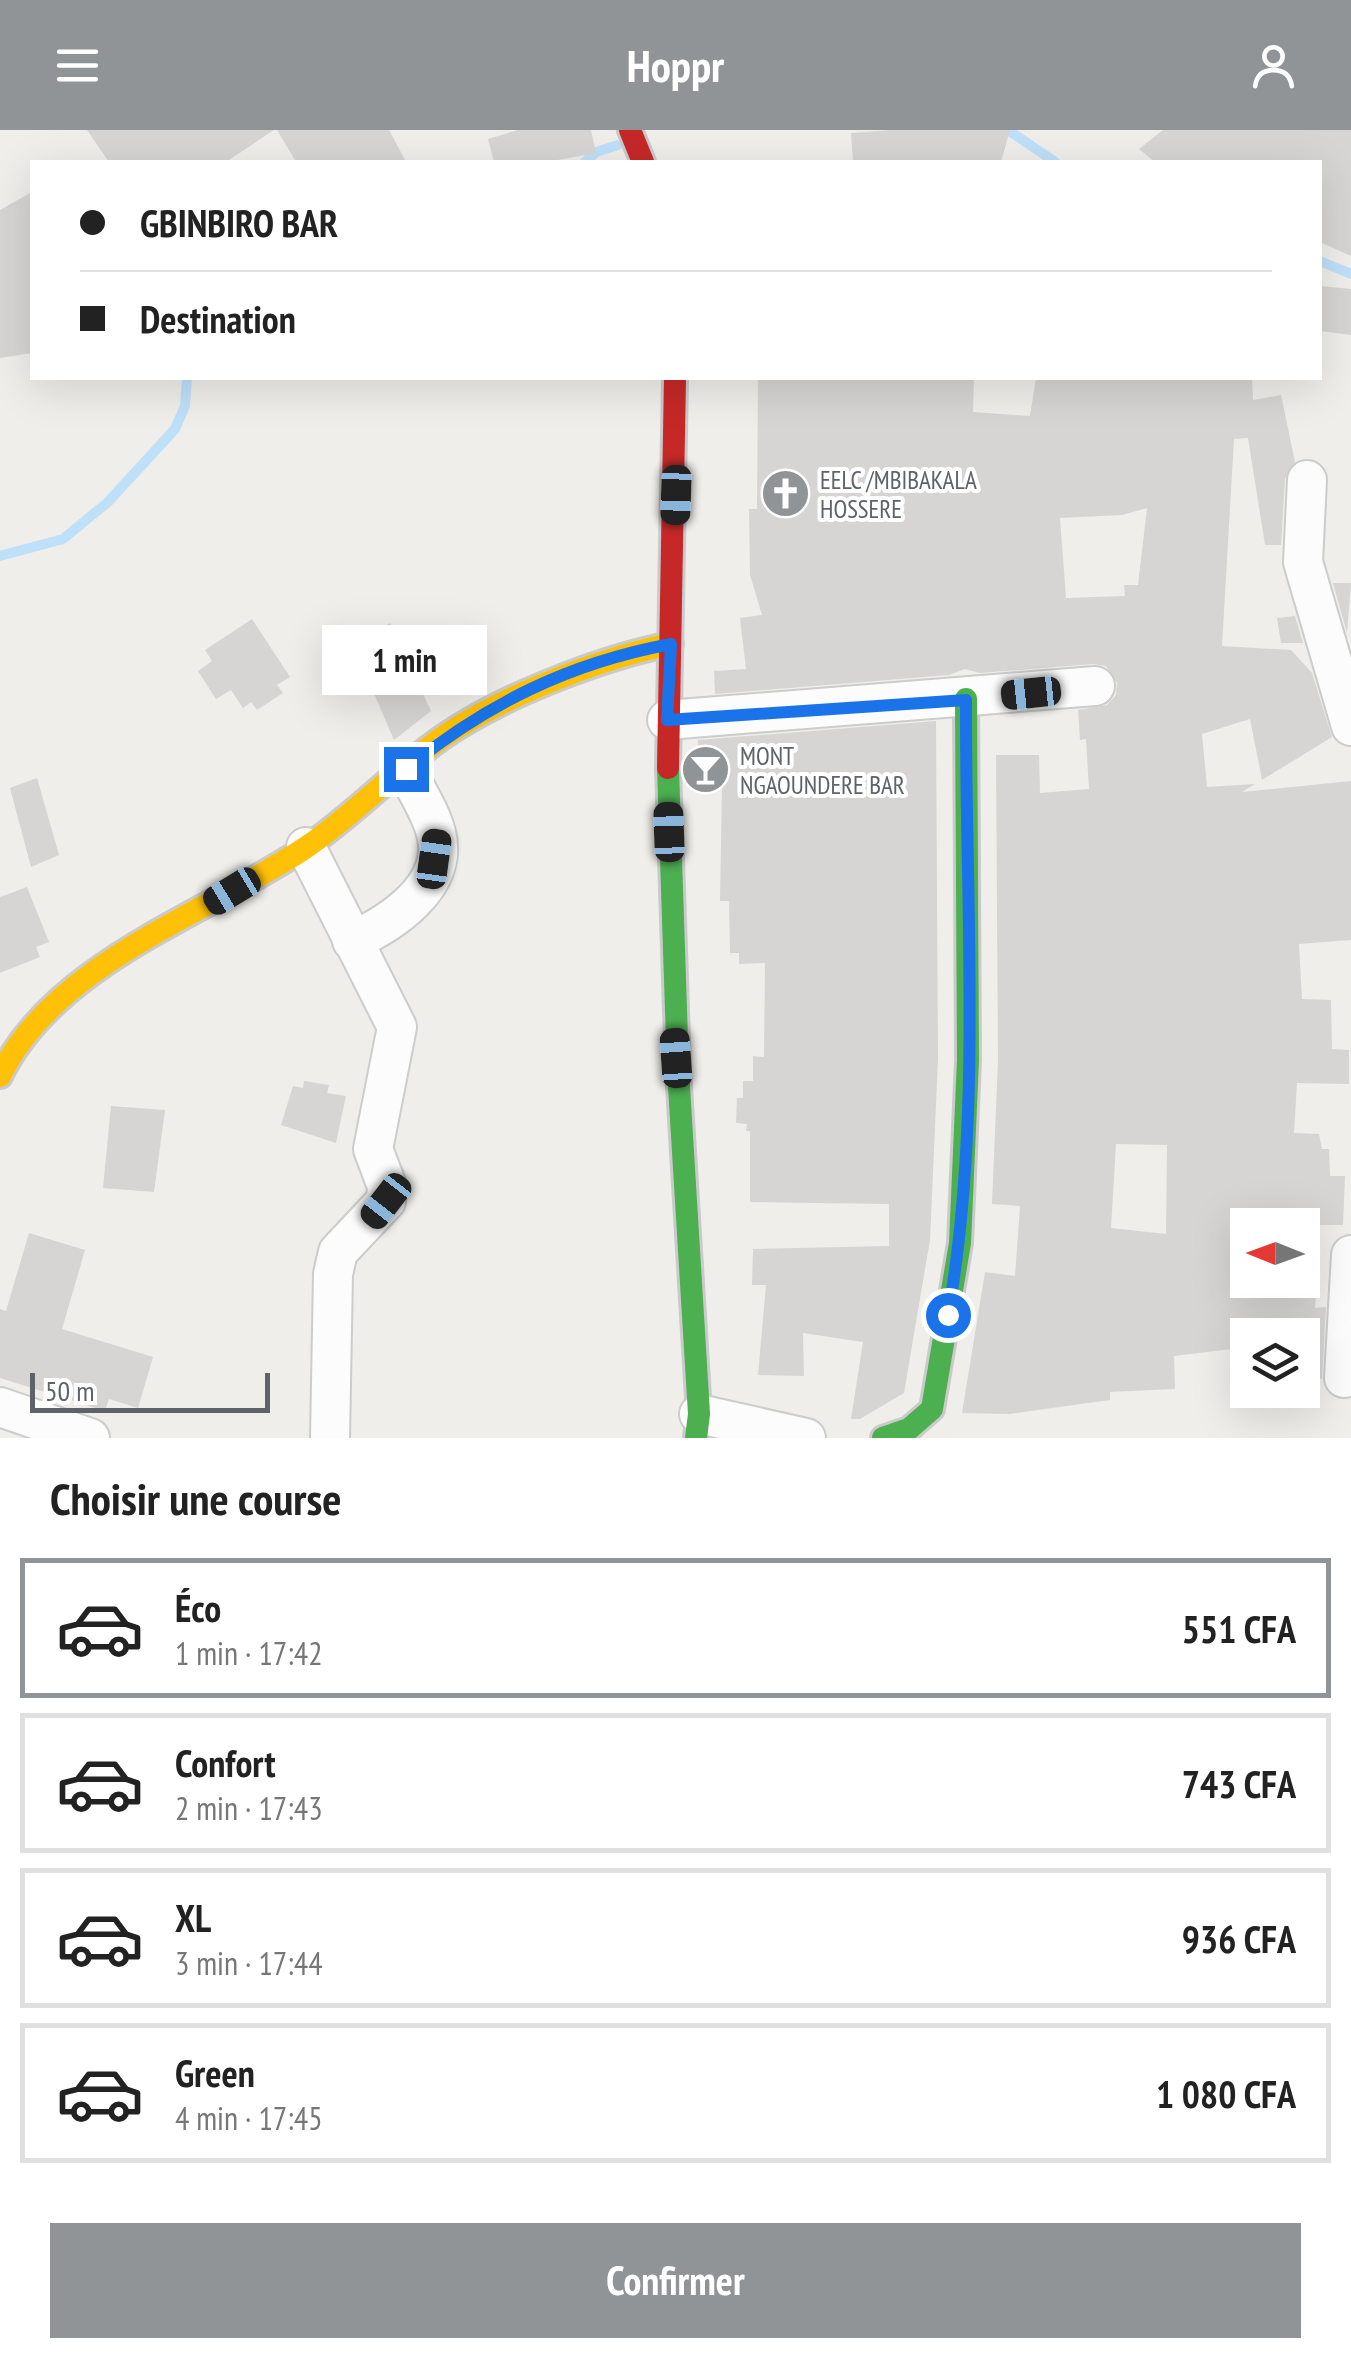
<!DOCTYPE html>
<html lang="fr">
<meta charset="utf-8">
<style>
:root{--surface:#fff;--page:#f2f2f2;--text:#222;--muted:#767676;--line:#e0e0e0;--accent:#919496}
body{margin:0;font-family:"PT Sans Narrow",sans-serif;background:var(--page);color:var(--text);height:100vh;display:flex;flex-direction:column;font-size:38px;white-space:nowrap}
*{box-sizing:border-box;margin:0}
p{font-size:32px;color:var(--muted)}
.icon{flex:none;width:55px;height:55px;fill:none;stroke:currentColor;stroke-width:2;stroke-linecap:round;stroke-linejoin:round}
.map{position:relative;height:1308px;overflow:hidden}
.side{display:flex;flex-direction:column;background:var(--surface);flex:1}
.side>*{flex:none}
.hud{position:absolute;left:30px;top:30px;width:1292px;height:220px;border-radius:0px;box-shadow:0 10px 40px #0002;display:grid;align-content:center;height:220px;padding:0 50px;background:var(--surface)}
.needle{width:65px;rotate:271deg}
.tools{position:absolute;left:1230px;top:1078px;display:grid;gap:20px}
.tools a{display:grid;place-items:center;width:90px;height:90px;border-radius:0px;background:var(--surface);box-shadow:0 10px 40px #0002;font-size:50px}
.scale{position:absolute;left:30px;bottom:25px;width:240px;box-sizing:border-box;padding-left:10px;border:5px solid #5f6368;border-top:0;font-size:28px;line-height:35px;white-space:nowrap;color:#5f6368;-webkit-text-stroke:8px #fff;paint-order:stroke}
.end{position:absolute;width:45px;height:45px;margin:-22px;border:12px solid #1a73e8;background:#fff;box-shadow:0 0 0 5px #fff}
.from{border-radius:50%}
.bubble{position:absolute;height:70px;border-radius:0px;background:var(--surface);box-shadow:0 10px 40px #0002;font-size:32px;font-weight:600;line-height:70px;text-align:center}
.car{position:absolute;width:30px;height:60px;margin:-30px -15px;border-radius:12px;box-shadow:0 0 8px 2px #0007;background:linear-gradient(#222 24%,#8ab4d8 0 40%,#222 0 76%,#8ab4d8 0 86%,#222 0)}
.hud b{display:flex;align-items:center;gap:35px;height:95px;font-size:38px}
.hud b+b{border-top:2px solid var(--line)}
.hud i{width:25px;height:25px;background:var(--text)}
ul{padding:0;list-style:none}
li{display:flex;align-items:center;gap:30px;height:140px;margin:0 20px 15px;padding:0 30px;border:5px solid var(--line);border-radius:0px}
li div{flex:1}
li b{display:block;font-size:38px}
li em{font-style:normal;font-weight:600}
li.on{border-color:var(--accent)}
li>.icon{width:90px;height:90px;stroke-width:1.5}
h2{padding:0 50px;font-size:45px;line-height:120px}
.button{display:flex;gap:20px;margin-top:auto;padding:20px 50px}
.button a{flex:1;height:115px;border-radius:0px;background:var(--accent);color:#fff;font-size:40px;font-weight:600;line-height:115px;text-align:center}
header{display:flex;justify-content:space-between;align-items:center;height:130px;padding:0 50px;background:var(--accent);color:#fff;font-size:45px;font-weight:600}
.map>svg:first-child{display:block}
.lines{fill:none;stroke-linecap:round;stroke-linejoin:round}
.stream{stroke:#bfe0f9;stroke-width:10}
.building{fill:#d6d5d3;fill-rule:evenodd}
.street-casing{stroke:#cbcccc;stroke-width:42}
.fast-casing{stroke:#cacacb;stroke-width:28}
.slow-casing{stroke:#cacacb;stroke-width:28}
.jam-casing{stroke:#cacacb;stroke-width:28}
.street{stroke:#fdfcfc;stroke-width:38}
.fast{stroke:#4caf50;stroke-width:22}
.slow{stroke:#ffc107;stroke-width:22}
.jam{stroke:#c62828;stroke-width:22}
.route{stroke:#1a73e8;stroke-width:12}
.labels{text-anchor:middle;stroke-width:8;stroke-linejoin:round;paint-order:stroke}
.poi-label{font-size:25px;fill:#5f6368;stroke:#fff;text-anchor:start}
</style>
<header><svg class="icon" aria-label="menu" viewBox="0 0 24 24"><path d="M4 6h16M4 12h16M4 18h16"/></svg>Hoppr<svg class="icon" aria-label="person" viewBox="0 0 24 24"><circle cx="12" cy="8" r="4"/><path d="M4 21q1-7 8-7t8 7"/></svg></header>
<div class="map">
<svg width="1351" height="1308" viewBox="0 0 1351 1308">
<rect width="100%" height="100%" fill="#efeeea"/>
<g class="lines">
<g class="stream">
<path d="M1008,0l47,32"/>
<path d="M585,32l11,-10 22,-7"/>
<path d="M1320,131l31,13"/>
<path d="M0,426l63,-17 45,-37 67,-73 10,-23 2,-28"/>
</g>
</g>
<g class="building">
<path d="M87,0h187l-48,32h-117z"/>
<path d="M277,0h112l17,32h-110z"/>
<path d="M518,0h73l5,23 -49,9h-53l-6,-23z"/>
<path d="M891,0h119l-9,32h-148l-2,-29z"/>
<path d="M1163,0h188v126l-31,-14v-80h-165l-16,-13z"/>
<path d="M32,62v161l-32,5v-148z"/>
<path d="M1320,156l31,3v46l-31,-4z"/>
<path d="M758,248h216l-1,34 57,4 6,-38h216l1,22 28,-5 14,67 -10,17 -4,66h-16l-17,-107 -14,1 -12,207 69,4 21,23 20,64 -70,43 -12,-61 -48,15 5,53 48,-3 -13,8 109,-11v159l-52,4 3,55 29,1 1,49 17,1v34l-52,-1 -3,50 25,1 3,15h7l1,27h15l-2,49h-95v55h69l-2,28 11,-1 -4,72 -20,-1v-43h-6l-1,-13 -47,5v20l-74,9 1,33 -65,3v8l-101,14 -47,-1 23,-141 30,4 5,-70 -28,-2 6,-144 -2,-305h43l1,38 49,-4 -3,-50 -6,1 -2,-30 29,-5 9,-10 1,-12 -11,-17 -13,-2 -113,9 -15,-4 -16,6 -234,19 -1,-23 32,-2 -6,-51 22,-3 -12,-40 -1,-66h8zM1147,378l-9,77h-14l1,11 -59,2 -6,-80 62,-3zM1116,1014l51,1 -1,89 -55,-6z"/>
<path d="M1333,453h18l-4,50z"/>
<path d="M1295,486l8,27h-22l-4,-25z"/>
<path d="M252,489l38,58 -13,8 6,8 -26,17 -6,-8 -8,6 -12,-18 -15,9 -18,-28 14,-10 -7,-11z"/>
<path d="M390,493l41,88 -37,29 -41,-95z"/>
<path d="M936,591l2,338 -8,181 -26,153 -44,26h-9l12,-77 -60,-9 1,43 -46,-1 8,-90h-14l1,-36 136,-3v-42l-139,-2v-71h-4l1,-7 -11,-1 1,-25h6v-17h10v-25l11,1 1,-94 -26,1v-11h-9l-1,-52h-9l2,-116 -22,-1 -2,-44z"/>
<path d="M37,648l22,77 -28,12 -21,-79z"/>
<path d="M27,757l22,55 -13,5 4,10 -40,16v-76z"/>
<path d="M304,951l25,4 -2,8 19,3 -10,47 -55,-18 12,-39 10,2z"/>
<path d="M111,976l54,4 -11,82 -51,-4z"/>
<path d="M29,1103l56,17 -23,79 91,28 -15,51 -29,-9 -4,12 -105,-33v-69l6,2z"/>
</g>
<g class="lines">
<defs>
<g id="street">
<path d="M1307,350l-4,82 48,164"/>
<path d="M667,590l428,-34"/>
<path d="M306,717l91,180 -24,122 14,37 -1,15 -48,51 -5,22 -3,164"/>
<path d="M352,811c40,-18 98,-56 84,-108 -5,-21 -21,-44 -30,-64"/>
<path d="M1344,1248l7,-123"/>
<path d="M0,1277l90,31"/>
<path d="M699,1284l107,24"/>
</g>
<g id="fast">
<path d="M668,638l10,302 21,344 -3,24"/>
<path d="M883,1308l26,-9 23,-20 28,-166 8,-183 -2,-361"/>
</g>
<path id="slow" d="M0,946c55,-113 204,-161 305,-228 54,-36 99,-88 155,-122 57,-35 145,-69 211,-82"/>
<g id="jam">
<path d="M630,0l13,32"/>
<path d="M668,638l7,-390"/>
</g>
</defs>
<use href="#street" class="street-casing"/>
<use href="#fast" class="fast-casing"/>
<use href="#slow" class="slow-casing"/>
<use href="#jam" class="jam-casing"/>
<use href="#street" class="street"/>
<use href="#fast" class="fast"/>
<use href="#slow" class="slow"/>
<use href="#jam" class="jam"/>
</g>
<g class="lines">
<path class="route" d="M406,639c80,-65 163,-106 265,-125l-4,76 299,-20c-1,200 17,418 -18,615"/>
</g>
<defs>
<symbol id="church-disc" viewBox="-11 -11 22 22"><circle r="9.5" fill="#919496" stroke="#fff"/><path d="M-1.2-6h2.4v3.5h3.3v2.4h-3.3V6h-2.4V-.1h-3.3v-2.4h3.3Z" fill="#fff"/></symbol>
<symbol id="bar-disc" viewBox="-11 -11 22 22"><circle r="9.5" fill="#919496" stroke="#fff"/><path d="M-6-5H6L.8 .8V4.5H3.5V6h-7V4.5H-.8V.8Z" fill="#fff"/></symbol>
</defs>
<g fill-rule="evenodd">
<use href="#church-disc" x="758" y="336" width="55" height="55"/>
<use href="#bar-disc" x="678" y="612" width="55" height="55"/>
</g>
<g class="labels">
<g class="poi-label">
<text x="820" y="359">EELC /MBIBAKALA<tspan x="820" dy="29">HOSSERE</tspan></text>
<text x="740" y="635">MONT<tspan x="740" dy="29">NGAOUNDERE BAR</tspan></text>
</g>
</g>
</svg>
<div class="tools">
<a><svg class="needle" viewBox="-14 -14 28 28"><path d="M0-13l5 13h-10z" fill="#e53935"/><path d="M0 13l5-13h-10z" fill="#767676"/></svg></a>
<a><svg class="icon" aria-label="layers" viewBox="0 0 24 24"><path d="M12 4l9 5-9 5-9-5zM3 14l9 5 9-5"/></svg></a>
</div>
<div class="scale">50 m</div>
<i class="end from" style="left:948px;top:1185px"></i>
<i class="end" style="left:406px;top:639px"></i>
<div class="bubble" style="left:322px;top:495px;width:165px">1 min</div>
<i class="car" style="left:676px;top:365px;rotate:182deg"></i>
<i class="car" style="left:1031px;top:563px;rotate:264deg"></i>
<i class="car" style="left:669px;top:702px;rotate:358deg"></i>
<i class="car" style="left:434px;top:729px;rotate:8deg"></i>
<i class="car" style="left:232px;top:761px;rotate:239deg"></i>
<i class="car" style="left:676px;top:928px;rotate:356deg"></i>
<i class="car" style="left:386px;top:1071px;rotate:218deg"></i>
<div class="hud">
<b><i class="from"></i>GBINBIRO BAR</b>
<b><i></i>Destination</b>
</div>
</div>
<section class="side">
<h2>Choisir une course</h2>
<ul>
<li class="on"><svg class="icon" aria-label="car" viewBox="0 0 24 24"><path d="M5 17H2v-5l4-1 3-4h7l3 4 3 1v5h-3M9 17h6M6 11h13"/><circle cx="7" cy="17" r="2"/><circle cx="17" cy="17" r="2"/></svg><div><b>Éco</b><p>1 min · 17:42</p></div><em>551 CFA</em></li>
<li><svg class="icon" aria-label="car" viewBox="0 0 24 24"><path d="M5 17H2v-5l4-1 3-4h7l3 4 3 1v5h-3M9 17h6M6 11h13"/><circle cx="7" cy="17" r="2"/><circle cx="17" cy="17" r="2"/></svg><div><b>Confort</b><p>2 min · 17:43</p></div><em>743 CFA</em></li>
<li><svg class="icon" aria-label="car" viewBox="0 0 24 24"><path d="M5 17H2v-5l4-1 3-4h7l3 4 3 1v5h-3M9 17h6M6 11h13"/><circle cx="7" cy="17" r="2"/><circle cx="17" cy="17" r="2"/></svg><div><b>XL</b><p>3 min · 17:44</p></div><em>936 CFA</em></li>
<li><svg class="icon" aria-label="car" viewBox="0 0 24 24"><path d="M5 17H2v-5l4-1 3-4h7l3 4 3 1v5h-3M9 17h6M6 11h13"/><circle cx="7" cy="17" r="2"/><circle cx="17" cy="17" r="2"/></svg><div><b>Green</b><p>4 min · 17:45</p></div><em>1 080 CFA</em></li>
</ul>
<div class="button"><a>Confirmer</a></div>
</section>
